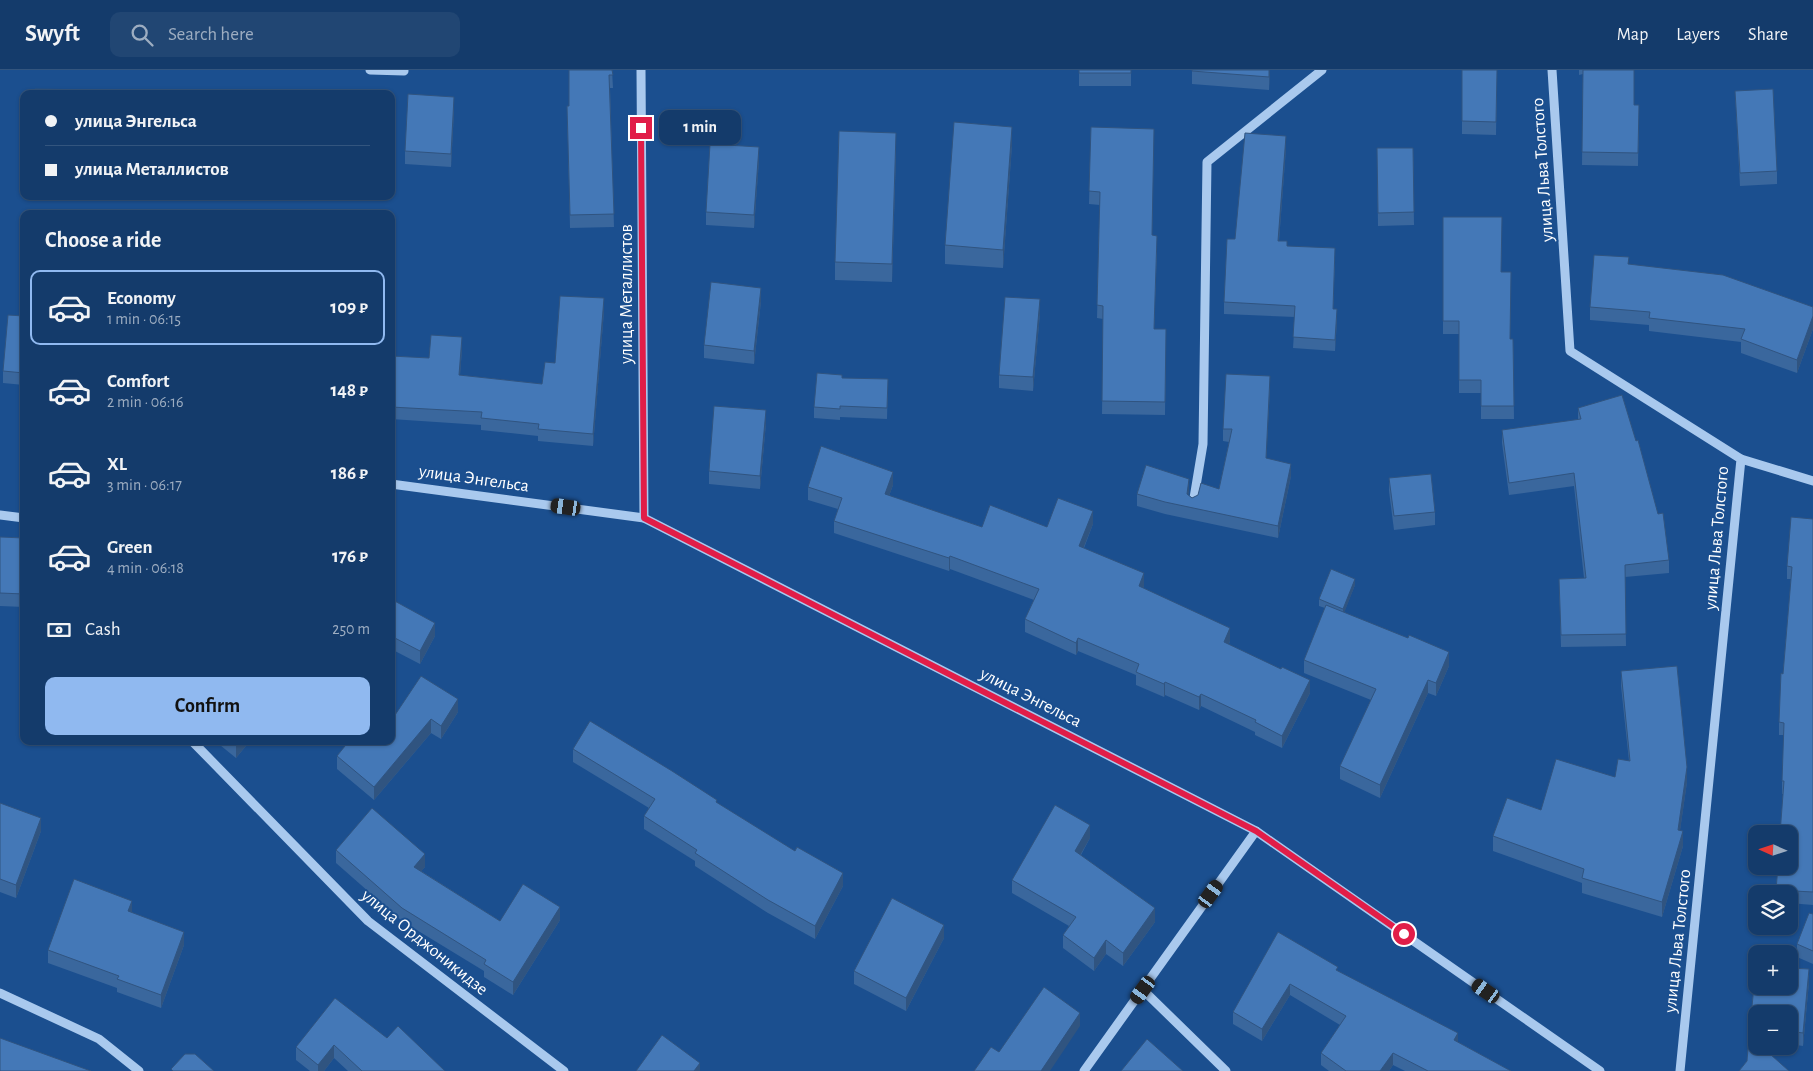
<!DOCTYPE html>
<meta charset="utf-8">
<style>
:root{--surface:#143b6b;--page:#214673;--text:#f1f3f6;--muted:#9dadc1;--line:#33557e;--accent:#90b9f0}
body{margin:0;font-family:"Alegreya Sans",sans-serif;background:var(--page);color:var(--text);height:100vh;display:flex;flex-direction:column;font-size:19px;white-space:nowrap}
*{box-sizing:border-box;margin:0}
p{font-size:16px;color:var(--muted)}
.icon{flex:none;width:28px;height:28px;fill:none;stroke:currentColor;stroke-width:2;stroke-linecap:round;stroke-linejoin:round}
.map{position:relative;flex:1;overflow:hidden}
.details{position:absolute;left:20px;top:140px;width:375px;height:535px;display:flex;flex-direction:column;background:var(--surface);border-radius:10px;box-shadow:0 1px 4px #0004,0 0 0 1px var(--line)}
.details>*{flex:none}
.guide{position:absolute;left:20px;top:20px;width:375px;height:110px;border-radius:10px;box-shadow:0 1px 4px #0004,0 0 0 1px var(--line);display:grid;align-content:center;height:110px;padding:0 25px;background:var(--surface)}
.needle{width:32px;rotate:273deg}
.tools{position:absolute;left:1748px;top:755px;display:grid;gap:10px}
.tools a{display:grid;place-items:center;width:50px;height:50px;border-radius:10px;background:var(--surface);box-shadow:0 1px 4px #0004,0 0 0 1px var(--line);font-size:25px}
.end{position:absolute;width:22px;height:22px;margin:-11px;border:6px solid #e11d48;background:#fff;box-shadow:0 0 0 2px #fff}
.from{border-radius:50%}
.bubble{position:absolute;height:35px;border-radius:10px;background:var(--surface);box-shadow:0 1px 4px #0004,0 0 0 1px var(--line);font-size:16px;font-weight:600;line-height:35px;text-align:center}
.car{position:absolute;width:15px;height:30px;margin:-15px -8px;border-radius:6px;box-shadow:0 0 4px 1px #0007;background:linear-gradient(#222 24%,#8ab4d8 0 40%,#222 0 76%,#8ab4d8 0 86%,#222 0)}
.guide b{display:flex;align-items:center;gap:18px;height:48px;font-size:19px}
.guide b+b{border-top:1px solid var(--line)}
.guide i{width:12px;height:12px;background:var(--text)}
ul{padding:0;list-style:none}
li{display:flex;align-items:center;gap:15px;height:75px;margin:0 10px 8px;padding:0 15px;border:2px solid transparent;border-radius:10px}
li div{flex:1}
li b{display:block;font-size:19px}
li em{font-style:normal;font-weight:600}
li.on{border-color:var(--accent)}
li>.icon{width:45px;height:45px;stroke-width:1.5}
h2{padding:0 25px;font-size:22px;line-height:60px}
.pay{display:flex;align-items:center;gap:12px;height:55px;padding:0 25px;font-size:19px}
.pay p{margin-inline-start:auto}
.primary-button{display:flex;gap:10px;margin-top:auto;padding:10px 25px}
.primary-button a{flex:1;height:58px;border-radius:10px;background:var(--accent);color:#111;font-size:20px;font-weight:600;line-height:58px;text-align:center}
header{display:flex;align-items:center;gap:30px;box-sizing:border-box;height:70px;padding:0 25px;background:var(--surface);border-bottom:1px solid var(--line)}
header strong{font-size:24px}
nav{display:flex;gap:28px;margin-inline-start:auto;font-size:18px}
.search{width:350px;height:45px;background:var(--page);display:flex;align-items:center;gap:12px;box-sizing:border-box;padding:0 18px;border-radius:10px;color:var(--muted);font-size:19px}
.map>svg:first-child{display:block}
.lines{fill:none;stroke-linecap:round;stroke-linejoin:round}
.minor{stroke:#a9c9ee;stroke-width:9}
.wall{fill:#3a679d}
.shaded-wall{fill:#305480}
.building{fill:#4478b7;stroke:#305480}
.route{stroke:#e11d48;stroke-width:6}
.labels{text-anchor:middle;stroke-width:4;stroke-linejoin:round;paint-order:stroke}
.street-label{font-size:18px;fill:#fff;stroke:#1b4f8f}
</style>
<header>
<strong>Swyft</strong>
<div class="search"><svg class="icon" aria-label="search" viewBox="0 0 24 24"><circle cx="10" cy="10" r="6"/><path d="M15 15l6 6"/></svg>Search here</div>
<nav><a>Map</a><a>Layers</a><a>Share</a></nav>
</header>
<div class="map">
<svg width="1813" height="1001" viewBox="0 0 1813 1001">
<rect width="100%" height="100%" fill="#1b4f8f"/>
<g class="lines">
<g class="minor">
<path d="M370,0l34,1"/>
<path d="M641,0l3,448"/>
<path d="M1552,0l18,281 171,108 -61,612"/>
<path d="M1741,389l72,22"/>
<path d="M391,414l253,34 612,313 344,240"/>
<path d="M1193,434l10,-60 4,-282 115,-92"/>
<path d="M0,445l24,3"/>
<path d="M192,671l176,180 196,150"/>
<path d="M1143,920l83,81"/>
<path d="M0,923l99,46 40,32"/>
<path d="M1084,1001l172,-240"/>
</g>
</g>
<g class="wall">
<path d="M612,0l1,18h-3l4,139 -44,1 -3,-122h2z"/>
<rect x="1079" y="0" width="52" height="16"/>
<path d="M1192,0h78l-1,20 -77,-6z"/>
<path d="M1462,0h35l-1,65 -34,-1z"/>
<path d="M1579,0h55v35h5l-1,61 -56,-1 1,-91 -4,1z"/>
<path d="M1735,21l42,80v13l-37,2z"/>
<path d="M454,40l-3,57 -46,-3v-13z"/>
<path d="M1091,57l61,108 5,14 -3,80h12l-1,86 -63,-1 1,-95 -6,-1 3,-113 -11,-1z"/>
<path d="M1012,75l-9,123 -58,-4v-19z"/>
<path d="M1286,78l-7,93 8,5 48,13 -2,50 4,11 -2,31 -42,-3 2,-31 -71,-3v-12l11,-63z"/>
<path d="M1377,78h36l1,77 -36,1z"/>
<path d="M896,82l-4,130 -57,-2v-18z"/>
<path d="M759,90l-5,68 -48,-3v-13z"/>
<path d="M1443,147l58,55 9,67h3l1,80h-33v-26h-22v-59h-16z"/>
<path d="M1629,194l184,43v22l-16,44 -56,-20v-11l-92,-11v-6l-59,-5v-13z"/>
<path d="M761,231l-7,63 -50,-6v-13z"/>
<path d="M604,241l-11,135 -55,-5v-5l-57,-6v-5l-90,-6v-63l38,2 33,-9 -2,26 82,9 13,-21z"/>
<path d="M1040,243l-7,78 -34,-3v-13z"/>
<path d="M24,246v69l-21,-2v-12z"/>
<path d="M842,308l46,1 -1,40 -47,-2v3l-26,-2v-11z"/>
<path d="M1270,318l-4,70 25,18 -13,62 -113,-24 -28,-8v-12l52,-3 -1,4 4,3 27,-9 10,-47 -6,-1v-12z"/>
<path d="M1578,338l91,152v13l-44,4 1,69 -65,1 -2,-68 25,-1 -10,-92 -65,9 -7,-52v-13l76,-10z"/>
<path d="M766,353l-6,66 -51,-5v-13z"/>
<path d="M1389,408l46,34v13l-41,5 -5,-39z"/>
<path d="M893,415l-4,11 93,31h65l46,-3 -9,24 60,38 -1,2 87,53 -1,3 81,49 -28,55 -27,-13v-3l-54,-26 -2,4 -34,-15 -1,2 -28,-12v-10l-58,-24 -2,4 -51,-23v-13l9,-19 -84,-31 -1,2 -115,-38v-12l4,-12 -30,-9v-13z"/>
<path d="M1813,449v386l-24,-2v-9h-13l7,-100h-1v-13l2,-46h-5v-13l12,-143h-4v-13z"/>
<path d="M0,467l24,1v69l-24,-1z"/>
<path d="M1355,515l-11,27 105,54 -13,30 -8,-3 -48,105 -40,-19v-13l31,-66 -67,-27v-13l21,-52 -6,-2v-7z"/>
<path d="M391,529l44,37 -15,28 -29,-15z"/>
<path d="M1621,601l66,111 -7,48 3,16 -21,71 -80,-24v-10l-89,-32v-15l48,-26 74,-33 14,-16 -8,-75z"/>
<path d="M458,642l-17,27 -10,-6 -57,67 -37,-31v-13l11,-13 -2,-2h45v-20z"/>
<path d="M215,671h35l-14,17z"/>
<path d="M573,679l144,54 126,83 -28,53 -47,-26 -73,-47v-5l-51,-32v-13l5,-8 -76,-46z"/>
<path d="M0,733l41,28 -25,67 -16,-6z"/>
<path d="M1090,768l-9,17 74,67 -32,44 -17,-12 -12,17 -31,-23v-13l6,-9 -57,-33v-13z"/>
<path d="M336,780l89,17 -4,4 79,50 60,-1 -47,75 -29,-18v-6l-82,-50 -66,-58z"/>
<path d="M132,843l52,32 -23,63 -44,-16v-4l-69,-25v-13z"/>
<path d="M1813,844v50l-16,-7v-13z"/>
<path d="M1278,862l60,39 120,71 53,29h-106l-12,-6 -4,6h-60l-8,-6v-12l19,-28 -50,-30 -28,46 -29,-17v-12z"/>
<path d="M944,868l-38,73 -52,-27v-13z"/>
<path d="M1756,894v22h33v-18l20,1v13l-6,64 -14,-2v-30h-33v27h-1l1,1v4h5l28,25h-50l8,-10 2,-25 1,1v-9z"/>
<path d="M387,968l58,33h-97l-14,-13 -10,13h-14l-14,-11v-13z"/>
</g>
<g class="shaded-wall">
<path d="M1269,0h1l-1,20z"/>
<path d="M454,27v13l-3,57v-13z"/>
<path d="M1012,57v18l-9,123v-18z"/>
<path d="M896,63v19l-4,130v-18z"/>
<path d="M1286,66v12l-8,104v-11z"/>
<path d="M759,77v13l-5,68v-13z"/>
<path d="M761,218v13l-7,63v-13z"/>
<path d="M604,228v13l-11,135v-12z"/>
<path d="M1040,229v14l-7,78v-14z"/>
<path d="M1337,239v11l-2,31v-11z"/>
<path d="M1813,246v13l-16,44v-13z"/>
<path d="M462,267v12l-3,39v-13z"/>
<path d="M1270,306v12l-4,82v-12z"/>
<path d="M766,340v13l-6,66v-13z"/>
<path d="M1291,394v12l-13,62v-12z"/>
<path d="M893,402v13l-8,22v-13z"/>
<path d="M1189,409v12l-2,15v-12z"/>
<path d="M1093,441v13l-14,35v-13z"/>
<path d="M950,486v13l-1,2v-13z"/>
<path d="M1144,503v13l-5,13v-13z"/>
<path d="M1355,509v6l-12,31v-7z"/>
<path d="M435,553v13l-15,28v-13z"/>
<path d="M1230,558v13l-6,14v-13z"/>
<path d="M1078,568v13l-2,4v-12z"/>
<path d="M1449,582v14l-13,30v-13z"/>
<path d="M1310,610v13l-28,55v-12z"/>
<path d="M1428,610v13l-48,105v-13z"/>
<path d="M1165,612v13l-1,2v-13z"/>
<path d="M1201,624v12l-2,4v-13z"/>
<path d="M458,629v13l-17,27v-13z"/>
<path d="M431,649v14l-57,67v-13z"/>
<path d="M239,671h11l-14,17v-13z"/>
<path d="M1687,697v15l-9,63v-15z"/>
<path d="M41,748v13l-25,67v-13z"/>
<path d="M1090,755v13l-15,26v-13z"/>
<path d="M1683,761v15l-21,71v-15z"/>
<path d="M425,784v13l-11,13v-13z"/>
<path d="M843,803v13l-28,53v-13z"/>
<path d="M132,831v13l-4,-3z"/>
<path d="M560,837v13l-47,75v-13z"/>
<path d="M1155,838v14l-32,44v-13z"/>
<path d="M944,855v13l-38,73v-13z"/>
<path d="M184,862v13l-23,63v-13z"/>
<path d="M1106,870v14l-12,17v-13z"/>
<path d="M1809,899v13l-6,64v-13z"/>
<path d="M1290,914v11l-28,46v-12z"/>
<path d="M1080,943v13l-30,45h-9z"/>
<path d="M1458,963v12l-4,-5z"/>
<path d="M334,975v13l-10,13h-6v-6z"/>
<path d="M1393,983v12l-4,6h-9z"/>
<path d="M700,993v8h-6z"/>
</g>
<g class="building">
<path d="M569,0h43l1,5h-4l5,139 -44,1 -3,-109h2z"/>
<rect x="1079" y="0" width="52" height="3"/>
<path d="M1192,0h77v7l-77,-6z"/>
<path d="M1462,0h35l-1,52 -34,-1z"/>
<path d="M1583,0h51v35h5l-1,48 -56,-1z"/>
<path d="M35,19l54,1 -1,4h-53z"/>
<path d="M1773,19l4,82 -37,2 -5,-82z"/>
<path d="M408,24l46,3 -3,57 -46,-3z"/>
<path d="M954,52l58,5 -9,123 -58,-5z"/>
<path d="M1091,57l63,2 -2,106 5,1 -3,93h12l-1,73 -63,-1 1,-95 -6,-1 3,-113 -11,-1z"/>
<path d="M839,61l57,2 -4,131 -57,-2z"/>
<path d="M1245,63l41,3 -8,105h9v5l48,2 -2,61h4l-2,31 -42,-3 2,-31 -71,-4 3,-63h8z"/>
<path d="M710,74l49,3 -5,68 -48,-3z"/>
<path d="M1377,78h36l1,64 -36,1z"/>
<path d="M1443,147h59l-1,55h10l-1,67h3l1,67h-33v-26h-22v-59h-16z"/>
<path d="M1594,185l35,2 -1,7 95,11 90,32v9l-16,44 -56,-21 4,-10 -96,-11 1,-6 -60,-5z"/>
<path d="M711,212l50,6 -7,63 -50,-6z"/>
<path d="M560,226l44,2 -11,136 -55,-5 1,-5 -58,-6 1,-6 -91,-5v-51l38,2 2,-23 31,2 -3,38 83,9 3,-22 10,1z"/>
<path d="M1005,227l35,2 -7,78 -34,-2z"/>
<path d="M8,245l16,1v57l-21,-2z"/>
<path d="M817,303l25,2v3l46,1 -1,29 -47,-2v3l-26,-2z"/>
<path d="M1226,304l44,2 -4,82 25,6 -13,62 -113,-24 -28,-8 9,-29 43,14 -2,15 5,4 6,-3 3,-12 18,6 13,-60h-9z"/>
<path d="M1622,325l14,46 2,-1 20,74 5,-1 6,47 -44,5 1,69 -65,1 -2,-56 27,-1 -12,-105 -65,10 -7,-53 79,-11 -3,-11z"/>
<path d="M714,336l52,4 -6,66 -51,-5z"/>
<path d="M821,376l72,26 -8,22 97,33 8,-22 57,22 11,-29 35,13 -14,35 65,27 -5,13 91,42 -6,14 57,27 1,-2 28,13 -28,56 -27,-14 1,-2 -55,-26 -2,3 -34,-15 -1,2 -28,-12 3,-8 -61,-26 -2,5 -51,-24 14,-30 -89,-33 -1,2 -115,-37 8,-23 -34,-11z"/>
<path d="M1431,404l4,38 -41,4 -5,-38z"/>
<path d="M1791,447l22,2v373l-37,-2 2,-24h11v-32h-9l4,-53h-2l2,-58 -5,-1 2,-49 2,1 9,-107 -5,-1z"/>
<path d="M0,467l24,1v56l-24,-1z"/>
<path d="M1331,499l24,10 -12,30 -24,-10z"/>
<path d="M391,529l44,24 -15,28 -29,-15z"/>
<path d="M1326,535l82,33 1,-3 40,17 -13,31 -8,-3 -48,105 -40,-19 36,-77 -72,-29z"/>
<path d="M1677,596l10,101 -9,63 5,1 -21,71 -80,-24 2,-9 -91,-33 14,-38 34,12 15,-51 59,18 3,-18 12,2 -9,-90z"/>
<path d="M421,606l37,23 -17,27 -10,-7 -57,68 -37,-31 12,-15h42v-20z"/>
<path d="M590,651l82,50 45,29 -1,2 79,49 2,-4 46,26 -28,53 -47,-26 -73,-47 2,-3 -53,-34 11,-17 -82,-50z"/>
<path d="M231,671h8l-3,4z"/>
<path d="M0,733l41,15 -25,67 -16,-6z"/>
<path d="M1055,735l35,20 -15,26 80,57 -32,45 -17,-13 -12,18 -31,-23 13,-18 -64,-37z"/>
<path d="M372,738l53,46 -11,13 86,54 23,-37 37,23 -47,75 -29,-18 2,-4 -84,-52 -66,-58z"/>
<path d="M74,809l58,22 -4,10 56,21 -23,63 -44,-16 2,-3 -71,-26z"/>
<path d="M892,828l52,27 -38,73 -52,-27z"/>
<path d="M1809,843l4,1v37l-16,-7z"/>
<path d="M1278,862l60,35 -2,3 122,63 -4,7 57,31h-83l-35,-18 -13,18h-34l-25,-18 25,-37 -56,-32 -28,45 -29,-17z"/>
<path d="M1756,894v22h33v-18l20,1 -6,64 -14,-2v-17h-33v14h-6z"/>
<path d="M1044,917l36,26 -39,58h-67l17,-24 8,5z"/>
<path d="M335,928l52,40 11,-12 47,45h-83l-28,-26 -16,20 -22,-18z"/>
<path d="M662,965l38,28 -6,8h-58z"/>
<path d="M1749,966l7,6v4h5l28,25h-50l8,-10z"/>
<path d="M0,968l91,33h-91z"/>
<path d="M1147,969l36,32h-62z"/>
<path d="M185,984h10l19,17h-41l-2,-2z"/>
</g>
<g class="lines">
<path class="route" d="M641,58l3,390 612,313 148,103"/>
</g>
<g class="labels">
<g class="street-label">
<text transform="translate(1542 100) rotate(-94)" y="6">улица Льва Толстого</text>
<text transform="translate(626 224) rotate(-90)" y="6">улица Металлистов</text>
<text transform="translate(474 408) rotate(8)" y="6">улица Энгельса</text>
<text transform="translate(1716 468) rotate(-85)" y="6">улица Льва Толстого</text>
<text transform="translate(1031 627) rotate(27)" y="6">улица Энгельса</text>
<text transform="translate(1677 871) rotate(-84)" y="6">улица Льва Толстого</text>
<text transform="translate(425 872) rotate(39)" y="6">улица Орджоникидзе</text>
</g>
</g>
</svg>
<div class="tools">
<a><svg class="needle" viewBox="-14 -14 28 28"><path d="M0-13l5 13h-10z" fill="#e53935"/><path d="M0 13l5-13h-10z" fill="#9dadc1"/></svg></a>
<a><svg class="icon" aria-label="layers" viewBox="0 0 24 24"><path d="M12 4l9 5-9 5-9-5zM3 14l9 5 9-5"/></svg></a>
<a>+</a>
<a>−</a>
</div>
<i class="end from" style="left:1404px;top:864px"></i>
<i class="end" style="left:641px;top:58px"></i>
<div class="bubble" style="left:659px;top:40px;width:82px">1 min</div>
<i class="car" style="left:566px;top:437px;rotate:278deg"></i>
<i class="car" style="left:1211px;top:824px;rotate:36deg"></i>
<i class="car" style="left:1143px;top:920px;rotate:216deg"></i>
<i class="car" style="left:1486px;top:921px;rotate:305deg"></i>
<div class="guide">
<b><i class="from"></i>улица Энгельса</b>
<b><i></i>улица Металлистов</b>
</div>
<section class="details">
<h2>Choose a ride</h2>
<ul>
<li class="on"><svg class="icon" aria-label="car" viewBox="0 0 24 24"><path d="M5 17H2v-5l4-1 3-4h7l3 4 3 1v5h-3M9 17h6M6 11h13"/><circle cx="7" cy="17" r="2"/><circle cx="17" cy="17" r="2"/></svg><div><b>Economy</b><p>1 min · 06:15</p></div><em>109 ₽</em></li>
<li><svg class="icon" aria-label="car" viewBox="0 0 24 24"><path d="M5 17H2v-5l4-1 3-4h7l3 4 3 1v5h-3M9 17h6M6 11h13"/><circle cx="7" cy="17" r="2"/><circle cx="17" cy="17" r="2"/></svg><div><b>Comfort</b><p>2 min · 06:16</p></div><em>148 ₽</em></li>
<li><svg class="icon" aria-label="car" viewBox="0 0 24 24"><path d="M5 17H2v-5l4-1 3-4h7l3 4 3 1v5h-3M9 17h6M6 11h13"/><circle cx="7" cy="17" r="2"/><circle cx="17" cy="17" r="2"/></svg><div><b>XL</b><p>3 min · 06:17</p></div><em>186 ₽</em></li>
<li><svg class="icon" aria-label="car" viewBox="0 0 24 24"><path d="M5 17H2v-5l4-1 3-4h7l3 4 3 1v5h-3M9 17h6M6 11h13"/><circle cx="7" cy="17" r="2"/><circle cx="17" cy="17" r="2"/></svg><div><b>Green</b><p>4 min · 06:18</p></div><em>176 ₽</em></li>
</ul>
<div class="pay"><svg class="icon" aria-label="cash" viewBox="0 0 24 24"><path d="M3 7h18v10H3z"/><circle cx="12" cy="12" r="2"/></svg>Cash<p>250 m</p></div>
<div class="primary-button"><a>Confirm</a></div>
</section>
</div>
